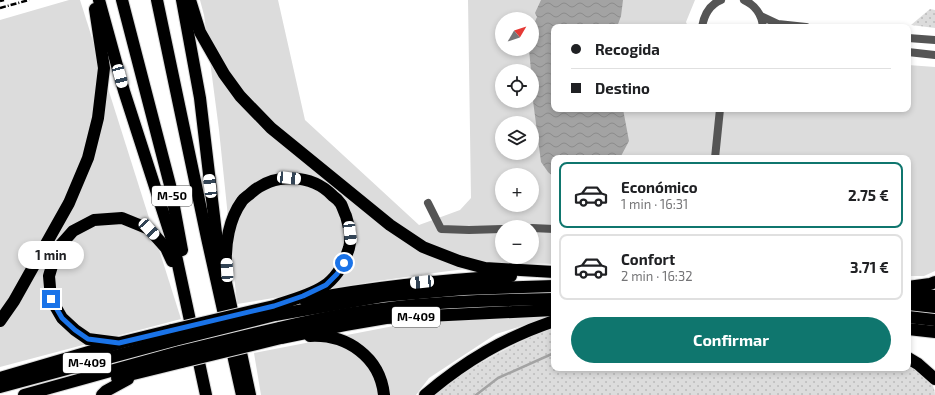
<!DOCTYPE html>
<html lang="es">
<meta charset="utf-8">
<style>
:root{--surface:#fff;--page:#f6f6f6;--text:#202124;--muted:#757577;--line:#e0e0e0;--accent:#0f766e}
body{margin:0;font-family:"Exo 2",sans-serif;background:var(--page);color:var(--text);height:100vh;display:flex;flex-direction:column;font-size:15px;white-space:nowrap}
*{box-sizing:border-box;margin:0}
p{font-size:13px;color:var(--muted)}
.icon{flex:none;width:22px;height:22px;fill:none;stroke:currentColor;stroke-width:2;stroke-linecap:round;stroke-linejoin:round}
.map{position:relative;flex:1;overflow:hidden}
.panel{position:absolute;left:551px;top:155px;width:360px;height:216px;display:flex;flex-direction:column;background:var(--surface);border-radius:8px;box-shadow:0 2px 6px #0003}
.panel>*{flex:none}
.hud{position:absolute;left:551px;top:24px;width:360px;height:88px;border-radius:8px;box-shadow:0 2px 6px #0003;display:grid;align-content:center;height:88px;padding:0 20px;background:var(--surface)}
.needle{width:26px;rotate:51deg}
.tools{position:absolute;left:495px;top:12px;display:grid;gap:8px}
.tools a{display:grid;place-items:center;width:44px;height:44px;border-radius:50%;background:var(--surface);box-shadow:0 2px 6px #0003;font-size:20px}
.end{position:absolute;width:18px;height:18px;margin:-9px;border:5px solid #1a73e8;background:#fff;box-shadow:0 0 0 2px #fff}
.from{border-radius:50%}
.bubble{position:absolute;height:28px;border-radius:14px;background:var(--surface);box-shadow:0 2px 6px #0003;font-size:13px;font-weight:700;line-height:28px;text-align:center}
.car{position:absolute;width:12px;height:24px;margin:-12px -6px;border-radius:5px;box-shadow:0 0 3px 1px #0007;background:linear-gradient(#fff 24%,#345 0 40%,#fff 0 76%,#345 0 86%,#fff 0)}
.hud b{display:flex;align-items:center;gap:14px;height:38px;font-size:15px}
.hud b+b{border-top:1px solid var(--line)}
.hud i{width:10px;height:10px;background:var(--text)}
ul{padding:7px 0 0;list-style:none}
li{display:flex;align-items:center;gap:12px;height:66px;margin:0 8px 6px;padding:0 12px;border:2px solid var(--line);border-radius:8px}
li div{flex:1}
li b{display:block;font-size:15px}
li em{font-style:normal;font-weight:700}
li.current{border-color:var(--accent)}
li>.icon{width:36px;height:36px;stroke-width:1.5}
.action{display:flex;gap:8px;margin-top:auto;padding:8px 20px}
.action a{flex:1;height:46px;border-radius:24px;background:var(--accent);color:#fff;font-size:16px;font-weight:700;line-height:46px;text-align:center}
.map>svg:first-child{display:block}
.grass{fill:#dcdcdc;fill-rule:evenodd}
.park{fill:url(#park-dots)}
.water{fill:url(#water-waves)}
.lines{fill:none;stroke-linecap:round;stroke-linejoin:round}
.stream{stroke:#a3a3a3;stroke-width:2.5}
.highway-casing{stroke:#dbdbdb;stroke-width:14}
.street{stroke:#555;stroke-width:8}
.highway{stroke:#000;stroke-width:12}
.rail{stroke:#000;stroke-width:2.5;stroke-dasharray:6 2 1 2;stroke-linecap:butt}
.highway-bridge-casing{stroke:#dbdbdb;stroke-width:14;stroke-linecap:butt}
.highway-bridge{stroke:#000;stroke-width:12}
.route{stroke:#1a73e8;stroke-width:5}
.labels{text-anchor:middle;stroke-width:4;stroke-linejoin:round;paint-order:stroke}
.shield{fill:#fff;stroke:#4c4c4c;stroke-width:1}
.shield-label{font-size:12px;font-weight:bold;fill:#000}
</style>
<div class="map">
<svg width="935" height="395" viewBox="0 0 935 395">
<defs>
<pattern id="park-dots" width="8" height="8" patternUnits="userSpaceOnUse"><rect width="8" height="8" fill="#dcdcdc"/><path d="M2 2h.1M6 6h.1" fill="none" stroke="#bbb" stroke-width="1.8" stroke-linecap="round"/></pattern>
<pattern id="water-waves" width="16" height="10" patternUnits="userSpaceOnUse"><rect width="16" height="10" fill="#a3a3a3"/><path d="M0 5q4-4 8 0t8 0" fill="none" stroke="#8b8b8b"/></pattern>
</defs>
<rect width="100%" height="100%" fill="#fff"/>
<g class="grass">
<path d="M69,0h11l101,319 -181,48v-347z"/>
<path d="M200,0h78l27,120 114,105 41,-15 11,-12 -3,-198h227l-9,22 2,5h-134v82h354v-44l27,2v204l-11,5h-16v-118h-354v106c-44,-2 -89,5 -133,11 -62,8 -122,19 -184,29l-18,-174 -15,-115zM502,19h30v30h-30zM502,71h30v30h-30zM502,123h30v30h-30zM502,175h30v30h-30zM502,227h30v30h-30z"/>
<path d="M554,316l-58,18 -67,44 -13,17h-155l-7,-42 150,-29z"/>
</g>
<g class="park">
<path d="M930,9l5,1v18l-24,-3z"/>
<path d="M554,326v42h354v-2c12,6 27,14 27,29h-500c35,-30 78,-50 119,-69z"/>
</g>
<path class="water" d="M541,0h82l-2,16 -4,11h-63v82h69l6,32 -9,17h-66v19l-6,-5 -7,-10 -9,-69v-22h-1l-2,-22h3v-21l5,-11 -2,-4z"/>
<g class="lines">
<path class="stream" d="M476,395l22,-17 56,-25"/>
<defs>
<g id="highway">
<path d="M99,0l25,91 50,155 32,149"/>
<path d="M122,0l48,185 12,65"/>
<path d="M157,0l50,238 35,157"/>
<path d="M182,0l18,98 18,152 9,37 23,108"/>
<path d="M190,0l10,32 24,42 16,22 31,32 119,97 33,22 36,14 26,7 69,4"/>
<path d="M226,265c-1,-21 3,-46 16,-64 2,-3 6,-5 9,-8 23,-20 60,-20 82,3 3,2 6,5 8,8 2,4 3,8 5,12 3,11 6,21 3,32 -5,15 -10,26 -22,36 -14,11 -37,16 -53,22"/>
<path d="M908,287l22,-3 5,-2"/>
<path d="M908,293l27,3"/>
<path d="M305,300c68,-13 136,-20 206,-24"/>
<path d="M908,304l27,3"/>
<path d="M275,315l108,-19 81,-7 90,-3"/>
<path d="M908,317l27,3"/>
<path d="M0,321l14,-20 55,-98 19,-45 10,-40 6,-50 -9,-59"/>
<path d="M279,328c22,-5 45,-10 68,-14 68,-12 138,-14 207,-15"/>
<path d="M908,329l27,3"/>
<path d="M310,336c37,-2 70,21 74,59"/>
<path d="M281,338l64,-13 41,-7 168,-8"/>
<path d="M119,343l-31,-4 -13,-9 -13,-12 -11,-19 -2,-23 8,-27 16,-18 21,-11 28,-2 27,11 17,19 6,13"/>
<path d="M908,358l10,6 17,15"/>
<path d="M0,378l119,-35 53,-13"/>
<path d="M117,378l65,-16"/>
<path d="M0,387l175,-47"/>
<path d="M24,395l155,-43"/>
<path d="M102,395l4,-4 22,-12"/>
<path d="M425,395c40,-34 79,-57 129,-74"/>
</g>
</defs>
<use href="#highway" class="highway-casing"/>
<g class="street">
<path d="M744,0c11,5 18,15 19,27"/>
<path d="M761,16l17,8 28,3"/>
<path d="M702,27c2,-12 7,-22 19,-27"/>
<path d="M908,38l27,2"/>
<path d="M908,52l27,3"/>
<path d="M715,158l5,-49"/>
<path d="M428,203l13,26 28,1 33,-1"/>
<path d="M532,228l22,1"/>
</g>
<use href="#highway" class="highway"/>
<g class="rail">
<path d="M0,1l4,-1"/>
<path d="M0,8l29,-8"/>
</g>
<defs>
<g id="highway-bridge">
<path d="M172,330l102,-24"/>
<path d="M175,340l100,-25"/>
<path d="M179,352l100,-24"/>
<path d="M182,362l99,-24"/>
</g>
</defs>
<use href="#highway-bridge" class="highway-bridge-casing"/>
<use href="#highway-bridge" class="highway-bridge"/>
</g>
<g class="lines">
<path class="route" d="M51,299l11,19 13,12 13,9 31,4 155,-37 29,-10 23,-11 11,-11 7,-11"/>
</g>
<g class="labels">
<g class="shield">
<rect x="152" y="186" width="40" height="20" rx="3"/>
<rect x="392" y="307" width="48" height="20" rx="3"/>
<rect x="63" y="353" width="48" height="20" rx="3"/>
</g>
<g class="shield-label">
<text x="172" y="200">M-50</text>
<text x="416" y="321">M-409</text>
<text x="87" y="367">M-409</text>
</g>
</g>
</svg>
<div class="tools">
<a><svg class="needle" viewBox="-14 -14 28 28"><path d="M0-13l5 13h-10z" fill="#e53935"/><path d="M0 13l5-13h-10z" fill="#757577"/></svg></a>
<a><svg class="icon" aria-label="locate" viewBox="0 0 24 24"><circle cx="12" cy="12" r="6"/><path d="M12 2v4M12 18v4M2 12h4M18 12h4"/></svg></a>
<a><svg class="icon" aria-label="layers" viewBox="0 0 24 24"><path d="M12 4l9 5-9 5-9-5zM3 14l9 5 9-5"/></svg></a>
<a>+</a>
<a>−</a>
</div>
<i class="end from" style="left:344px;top:263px"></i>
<i class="end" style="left:51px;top:299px"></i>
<div class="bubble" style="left:18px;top:241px;width:66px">1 min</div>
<i class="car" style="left:120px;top:76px;rotate:165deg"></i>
<i class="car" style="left:289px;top:178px;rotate:95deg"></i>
<i class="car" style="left:210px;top:186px;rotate:353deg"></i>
<i class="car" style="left:149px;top:229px;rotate:137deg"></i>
<i class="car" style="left:350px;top:233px;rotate:173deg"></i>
<i class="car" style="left:227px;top:270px;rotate:357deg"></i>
<i class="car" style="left:422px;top:282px;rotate:264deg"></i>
<div class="hud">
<b><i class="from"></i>Recogida</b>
<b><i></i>Destino</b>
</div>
<section class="panel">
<ul>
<li class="current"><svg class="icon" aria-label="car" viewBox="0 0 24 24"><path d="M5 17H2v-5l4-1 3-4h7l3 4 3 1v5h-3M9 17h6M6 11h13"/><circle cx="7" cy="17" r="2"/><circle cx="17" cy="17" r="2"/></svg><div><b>Económico</b><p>1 min · 16:31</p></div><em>2.75 €</em></li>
<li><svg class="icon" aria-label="car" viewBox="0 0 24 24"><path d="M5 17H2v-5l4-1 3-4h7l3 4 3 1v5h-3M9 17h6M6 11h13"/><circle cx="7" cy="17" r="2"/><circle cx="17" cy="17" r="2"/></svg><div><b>Confort</b><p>2 min · 16:32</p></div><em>3.71 €</em></li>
</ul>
<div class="action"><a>Confirmar</a></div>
</section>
</div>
